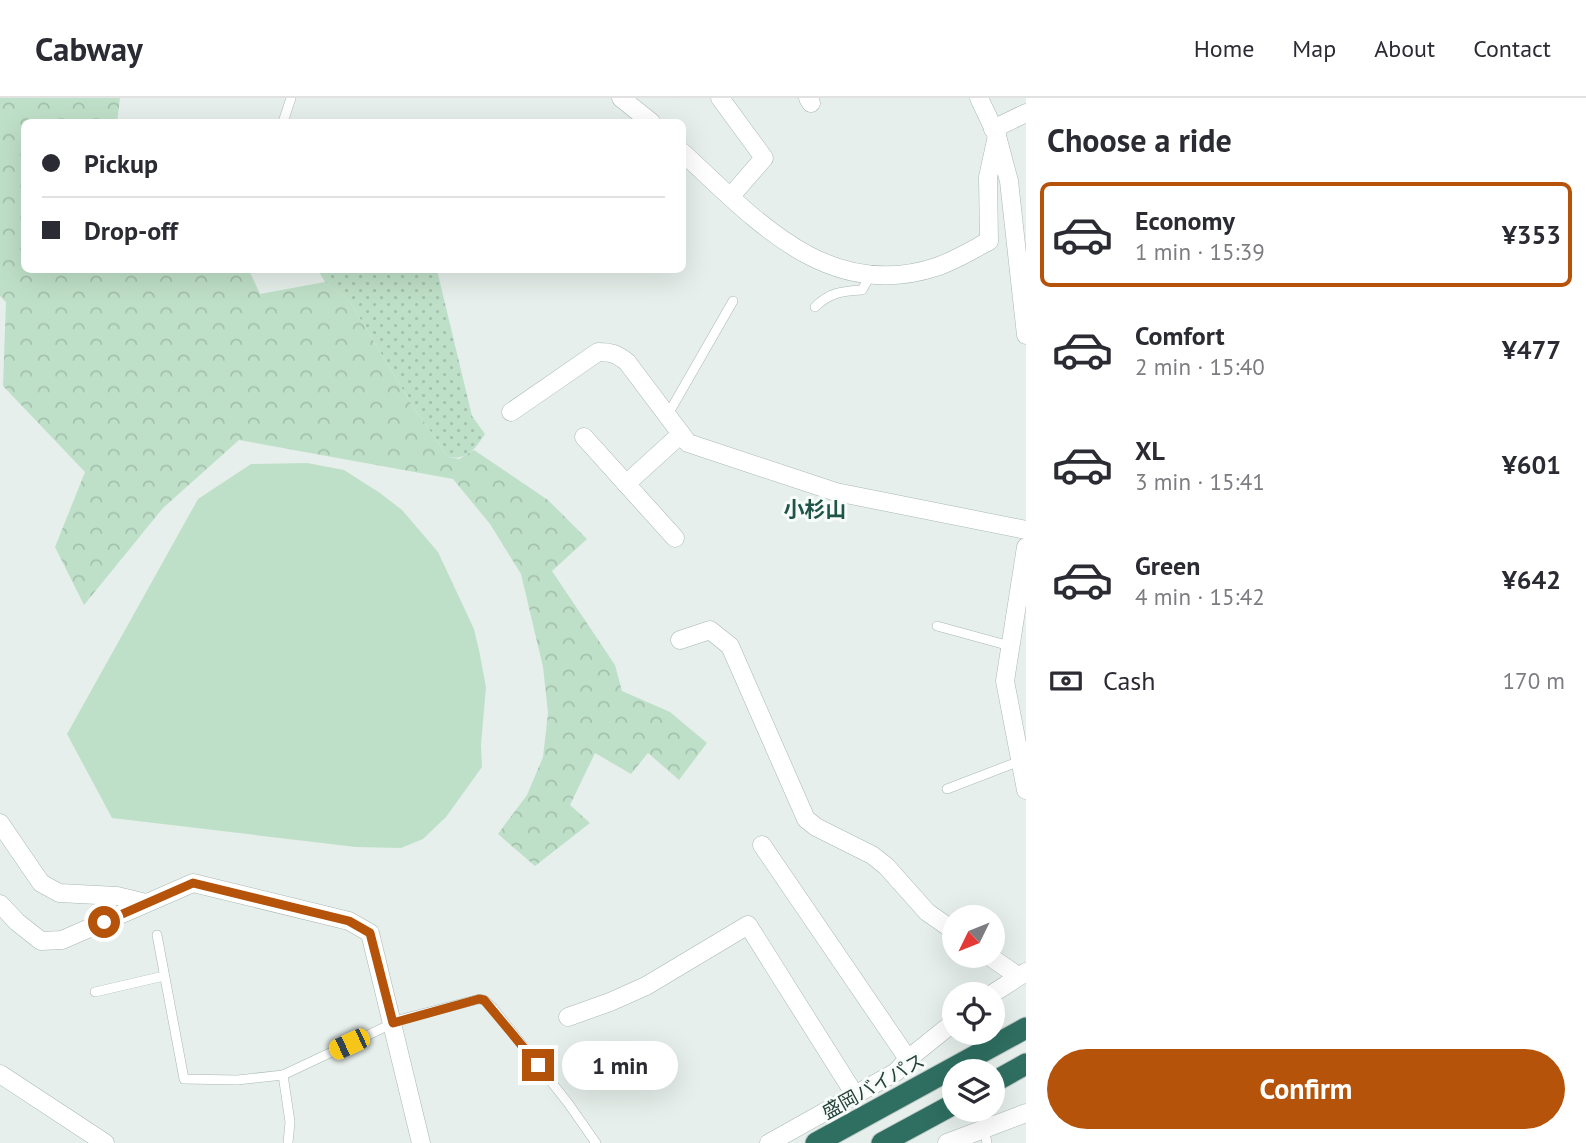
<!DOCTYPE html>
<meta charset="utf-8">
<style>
:root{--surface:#fff;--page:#f7f7f7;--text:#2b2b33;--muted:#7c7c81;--line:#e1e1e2;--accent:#b45309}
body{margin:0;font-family:"PT Sans","Noto Sans JP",sans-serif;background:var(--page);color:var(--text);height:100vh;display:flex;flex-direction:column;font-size:26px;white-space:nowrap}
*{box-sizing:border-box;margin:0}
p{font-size:23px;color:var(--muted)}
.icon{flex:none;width:38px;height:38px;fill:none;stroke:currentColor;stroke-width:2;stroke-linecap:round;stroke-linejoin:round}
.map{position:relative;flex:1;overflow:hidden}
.details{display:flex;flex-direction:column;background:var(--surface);width:560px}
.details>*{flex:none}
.guide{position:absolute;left:21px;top:21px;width:665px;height:154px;border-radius:10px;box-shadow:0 7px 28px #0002;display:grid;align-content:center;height:154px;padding:0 21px;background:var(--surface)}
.needle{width:46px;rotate:227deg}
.controls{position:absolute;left:942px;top:807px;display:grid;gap:14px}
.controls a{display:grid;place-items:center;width:63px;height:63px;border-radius:50%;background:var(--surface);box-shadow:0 7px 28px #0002;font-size:35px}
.end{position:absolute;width:32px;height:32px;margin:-16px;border:9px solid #b45309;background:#fff;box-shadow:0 0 0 4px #fff}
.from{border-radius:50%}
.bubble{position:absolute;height:49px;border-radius:24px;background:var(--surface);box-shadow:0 7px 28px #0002;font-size:23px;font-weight:700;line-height:49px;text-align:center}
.car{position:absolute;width:21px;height:42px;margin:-21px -10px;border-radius:9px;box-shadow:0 0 5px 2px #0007;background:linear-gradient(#f5c518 24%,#345 0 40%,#f5c518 0 76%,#345 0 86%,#f5c518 0)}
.guide b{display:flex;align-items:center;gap:24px;height:66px;font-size:26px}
.guide b+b{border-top:2px solid var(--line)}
.guide i{width:18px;height:18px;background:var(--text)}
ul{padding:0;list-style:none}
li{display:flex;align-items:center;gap:21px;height:105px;margin:0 14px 10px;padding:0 7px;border:4px solid transparent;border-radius:10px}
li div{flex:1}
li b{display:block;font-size:26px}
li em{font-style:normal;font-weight:700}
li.on{border-color:var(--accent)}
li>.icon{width:63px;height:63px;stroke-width:1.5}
h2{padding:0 21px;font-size:32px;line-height:84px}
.pay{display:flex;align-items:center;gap:18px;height:77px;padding:0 21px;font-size:26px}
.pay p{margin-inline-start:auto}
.button{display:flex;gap:14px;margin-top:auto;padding:14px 21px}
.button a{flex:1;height:80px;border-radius:42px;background:var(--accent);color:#fff;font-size:28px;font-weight:700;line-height:80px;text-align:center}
header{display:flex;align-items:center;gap:42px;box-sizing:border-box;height:98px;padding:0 35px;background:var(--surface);border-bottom:2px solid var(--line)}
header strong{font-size:33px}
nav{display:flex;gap:38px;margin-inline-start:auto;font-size:24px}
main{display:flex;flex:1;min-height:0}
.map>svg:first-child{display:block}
.grass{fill:url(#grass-dots)}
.forest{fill:url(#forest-crowns)}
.pitch{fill:#bfe0c8}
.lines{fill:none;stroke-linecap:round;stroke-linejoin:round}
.lane-casing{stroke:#a8b8b2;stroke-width:10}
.street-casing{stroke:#a8b8b2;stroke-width:19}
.highway-casing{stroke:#c2cac8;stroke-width:23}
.lane{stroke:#fff;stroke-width:9}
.street{stroke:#fff;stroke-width:18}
.highway{stroke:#2f6f62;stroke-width:21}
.route{stroke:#b45309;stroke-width:9}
.labels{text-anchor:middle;stroke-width:6;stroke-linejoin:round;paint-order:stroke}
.street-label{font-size:19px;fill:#24423a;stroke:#f7fbf9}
.neighbourhood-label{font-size:21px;font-weight:bold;fill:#1f5548;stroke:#f7fbf9}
</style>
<header>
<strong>Cabway</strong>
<nav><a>Home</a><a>Map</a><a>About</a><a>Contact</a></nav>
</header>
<main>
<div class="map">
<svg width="1026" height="1045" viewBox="0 0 1026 1045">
<defs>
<pattern id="grass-dots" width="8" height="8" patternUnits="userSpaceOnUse" patternTransform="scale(1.75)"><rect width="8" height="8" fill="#bfe0c8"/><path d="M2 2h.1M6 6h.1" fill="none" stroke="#a4c1ad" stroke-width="1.8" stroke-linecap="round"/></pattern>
<pattern id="forest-crowns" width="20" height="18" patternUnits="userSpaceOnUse" patternTransform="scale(1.75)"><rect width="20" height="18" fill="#bfe0c8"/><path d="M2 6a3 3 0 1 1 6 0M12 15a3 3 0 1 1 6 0" fill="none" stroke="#a4c1ad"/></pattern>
</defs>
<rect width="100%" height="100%" fill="#e6efeb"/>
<path class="grass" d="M318,172h119l35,146 13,18c-11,16 -17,26 -37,23l-36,-52 -62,-103 -25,-20z"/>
<path class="forest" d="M0,0h120l-3,24h-93v148h225l11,24 65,-12 25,20 62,103 36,52 11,2 15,-9 74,50 39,39 -35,32 63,94 7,26 48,21 37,31 -28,37 -31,-27 -17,21 -36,-21 -25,52 20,18 -55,43 -37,-32 29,-39 16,-38 5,-44 -5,-46 -22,-93 -31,-50 -37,-45 -214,-39 -76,68 -79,97 -29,-58 30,-75 -82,-86 3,-84 -6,-6z"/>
<path class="pitch" d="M307,365l37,7 36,23 22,17 36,42 36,77 5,21 7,37 -5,58 1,22 -36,50 -23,22 -22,9 -45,-1 -244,-29 -45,-84 131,-235 53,-35z"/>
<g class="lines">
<defs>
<g id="lane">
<path d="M283,24l8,-24"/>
<path d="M815,209c14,-14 26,-16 47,-17l9,-16"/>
<path d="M667,318l66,-115"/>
<path d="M937,528l73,20"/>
<path d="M947,691l73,-28"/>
<path d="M157,837l27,144 53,1 46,-5 119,-56 77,-20 5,1 9,8 75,95 28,40"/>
<path d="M95,894l69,-16"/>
<path d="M283,977l7,47 -2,21"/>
<path d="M984,1030l3,15"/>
</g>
<g id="street">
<path d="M621,0l30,24"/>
<path d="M720,0l44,60 -33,38"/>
<path d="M808,0l3,5"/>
<path d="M979,0l18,38 12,45 17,154"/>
<path d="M993,31l33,-16"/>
<path d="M682,54c72,66 145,151 254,115 18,-6 36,-17 53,-26l-1,-64 9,-41"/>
<path d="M511,314l87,-60c13,0 19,2 29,10l61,81 148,49 190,38"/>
<path d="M584,339l91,101"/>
<path d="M626,386l55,-50"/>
<path d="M1026,449l-21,134 21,109"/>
<path d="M680,542l30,-10 20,16 76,173 10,8 56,28 14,11 41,46 27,19"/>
<path d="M0,725l41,60 18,10 58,3 29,7"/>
<path d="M762,747l146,214"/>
<path d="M0,806l17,18 24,19 21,-1 131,-57 156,38 21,12 51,210"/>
<path d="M989,858l29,20"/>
<path d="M992,896l34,-22"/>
<path d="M568,919l42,-15 36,-16 102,-61 107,170"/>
<path d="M0,976l105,69"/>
<path d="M769,1045l127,-71 12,-13 46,-37"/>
<path d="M947,1045l79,-30"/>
</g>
<g id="highway">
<path d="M992,985l34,-19"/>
<path d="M816,1045l210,-115"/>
<path d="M882,1045l72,-39"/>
</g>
</defs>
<use href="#lane" class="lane-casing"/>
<use href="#street" class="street-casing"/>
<use href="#highway" class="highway-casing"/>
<use href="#lane" class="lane"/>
<use href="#street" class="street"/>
<use href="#highway" class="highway"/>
</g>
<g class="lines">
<path class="route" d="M104,824l89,-39 156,38 21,12 23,90 86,-24 5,1 54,65"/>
</g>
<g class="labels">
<g class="street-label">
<text transform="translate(873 988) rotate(-29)" y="7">盛岡バイパス</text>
</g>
<g class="neighbourhood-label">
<text x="815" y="419">小杉山</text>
</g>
</g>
</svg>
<div class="controls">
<a><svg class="needle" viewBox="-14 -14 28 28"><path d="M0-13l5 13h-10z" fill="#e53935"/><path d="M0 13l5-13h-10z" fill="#7c7c81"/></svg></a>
<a><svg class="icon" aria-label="locate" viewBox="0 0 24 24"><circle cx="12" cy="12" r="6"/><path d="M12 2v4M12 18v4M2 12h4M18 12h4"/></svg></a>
<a><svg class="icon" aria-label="layers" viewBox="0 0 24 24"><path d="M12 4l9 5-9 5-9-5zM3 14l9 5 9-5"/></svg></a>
</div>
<i class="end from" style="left:104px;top:824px"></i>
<i class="end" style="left:538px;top:967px"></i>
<div class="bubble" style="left:562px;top:943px;width:116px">1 min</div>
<i class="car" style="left:349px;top:946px;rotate:245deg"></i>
<div class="guide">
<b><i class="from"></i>Pickup</b>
<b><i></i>Drop-off</b>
</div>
</div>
<section class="details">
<h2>Choose a ride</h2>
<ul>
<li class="on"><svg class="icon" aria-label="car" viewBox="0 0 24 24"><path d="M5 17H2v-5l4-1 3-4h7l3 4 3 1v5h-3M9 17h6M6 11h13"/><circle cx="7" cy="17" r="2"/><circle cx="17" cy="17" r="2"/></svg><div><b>Economy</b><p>1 min · 15:39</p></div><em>¥353</em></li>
<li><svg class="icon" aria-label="car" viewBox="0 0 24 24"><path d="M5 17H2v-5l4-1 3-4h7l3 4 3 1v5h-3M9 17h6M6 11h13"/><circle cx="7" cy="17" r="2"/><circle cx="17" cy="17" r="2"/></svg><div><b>Comfort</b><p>2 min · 15:40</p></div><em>¥477</em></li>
<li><svg class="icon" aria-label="car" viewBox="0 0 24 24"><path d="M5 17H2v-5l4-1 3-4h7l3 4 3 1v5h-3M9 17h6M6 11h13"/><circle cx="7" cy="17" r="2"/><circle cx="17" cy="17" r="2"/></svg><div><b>XL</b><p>3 min · 15:41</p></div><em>¥601</em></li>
<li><svg class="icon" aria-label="car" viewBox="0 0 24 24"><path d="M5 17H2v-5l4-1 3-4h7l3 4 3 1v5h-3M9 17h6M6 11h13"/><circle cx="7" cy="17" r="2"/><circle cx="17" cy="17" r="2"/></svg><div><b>Green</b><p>4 min · 15:42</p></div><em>¥642</em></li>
</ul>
<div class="pay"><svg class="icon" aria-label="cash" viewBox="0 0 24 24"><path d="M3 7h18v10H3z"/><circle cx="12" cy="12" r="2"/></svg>Cash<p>170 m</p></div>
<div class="button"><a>Confirm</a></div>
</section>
</main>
